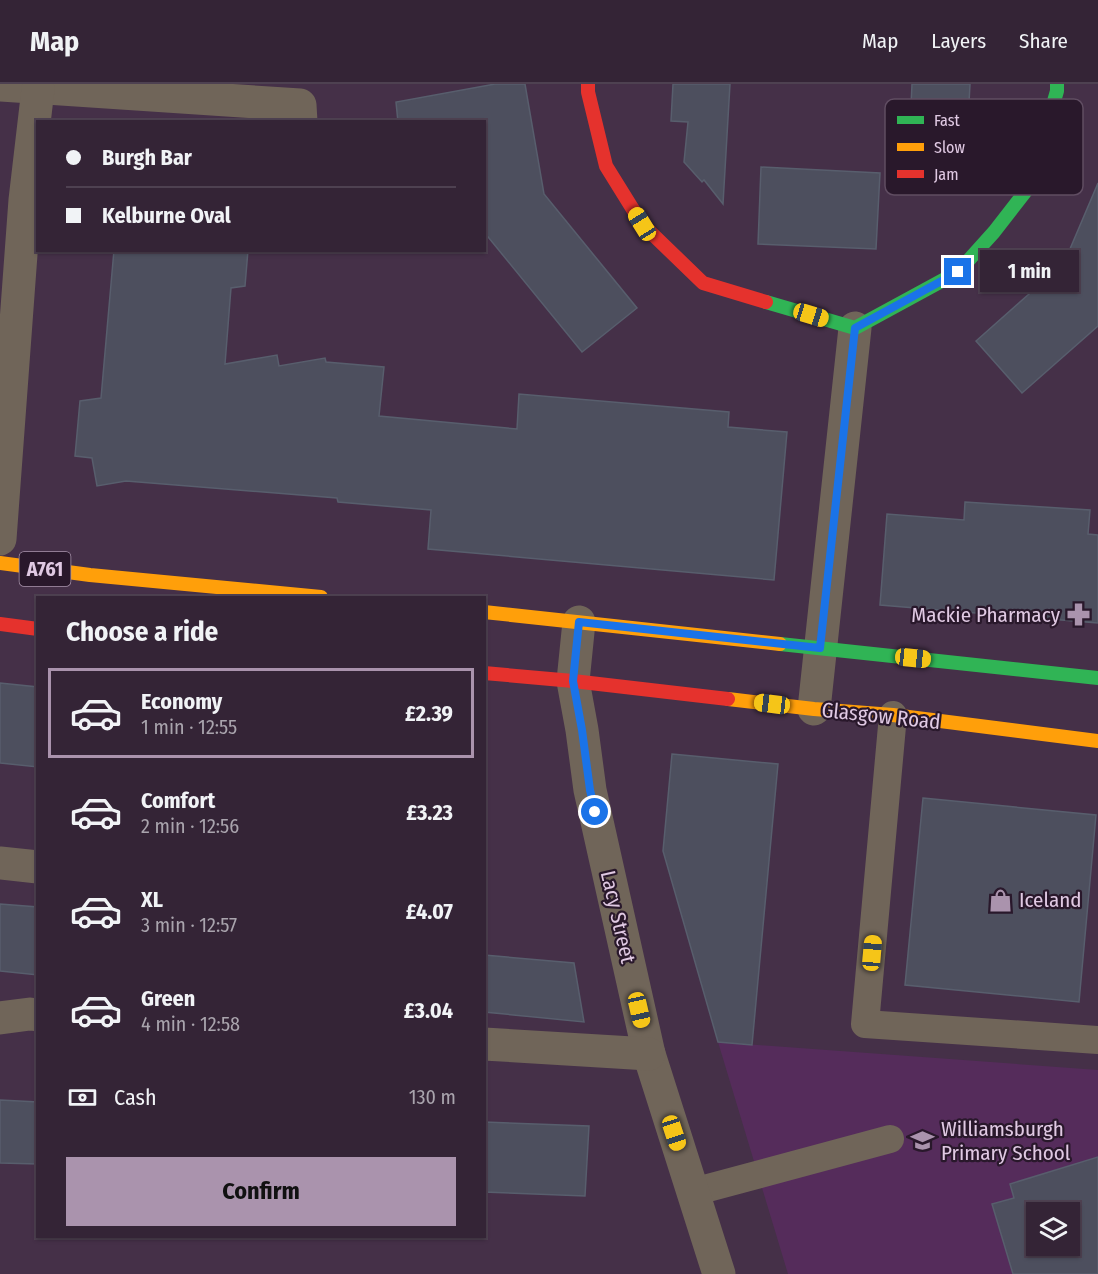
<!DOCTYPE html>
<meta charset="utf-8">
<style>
:root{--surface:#342436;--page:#3c2c3e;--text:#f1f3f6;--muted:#a9a4ad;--line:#4e4151;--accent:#aa93ad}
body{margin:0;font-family:"Fira Sans Condensed",sans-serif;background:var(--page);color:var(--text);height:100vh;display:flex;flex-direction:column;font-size:22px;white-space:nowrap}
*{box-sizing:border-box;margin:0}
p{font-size:20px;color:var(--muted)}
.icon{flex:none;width:33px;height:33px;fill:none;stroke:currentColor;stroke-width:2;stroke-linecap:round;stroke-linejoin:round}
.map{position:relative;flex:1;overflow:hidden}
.panel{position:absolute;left:36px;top:512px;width:450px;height:642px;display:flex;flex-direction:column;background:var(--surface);border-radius:0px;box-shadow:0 2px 4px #0004,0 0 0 2px var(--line)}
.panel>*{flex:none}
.guide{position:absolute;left:36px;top:36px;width:450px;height:132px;border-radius:0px;box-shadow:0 2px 4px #0004,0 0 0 2px var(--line);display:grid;align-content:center;height:132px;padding:0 30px;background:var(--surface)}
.controls{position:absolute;left:1026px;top:1118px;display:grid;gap:12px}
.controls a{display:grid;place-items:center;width:54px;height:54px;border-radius:0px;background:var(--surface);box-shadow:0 2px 4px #0004,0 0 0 2px var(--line);font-size:30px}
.end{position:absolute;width:27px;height:27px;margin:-14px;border:8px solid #1a73e8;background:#fff;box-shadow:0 0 0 3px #fff}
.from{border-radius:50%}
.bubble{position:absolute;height:42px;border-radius:0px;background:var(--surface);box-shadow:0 2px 4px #0004,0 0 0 2px var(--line);font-size:20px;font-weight:700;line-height:42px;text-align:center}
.car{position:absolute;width:18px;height:36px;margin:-18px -9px;border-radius:8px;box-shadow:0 0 4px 2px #0007;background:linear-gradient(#f5c518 24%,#345 0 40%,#f5c518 0 76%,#345 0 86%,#f5c518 0)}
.guide b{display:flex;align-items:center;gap:21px;height:57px;font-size:22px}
.guide b+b{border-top:2px solid var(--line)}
.guide i{width:15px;height:15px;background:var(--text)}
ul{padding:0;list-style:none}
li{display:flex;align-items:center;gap:18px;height:90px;margin:0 12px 9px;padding:0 18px;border:3px solid transparent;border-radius:0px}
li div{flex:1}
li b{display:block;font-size:22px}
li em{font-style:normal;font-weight:700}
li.active{border-color:var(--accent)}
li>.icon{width:54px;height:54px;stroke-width:1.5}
h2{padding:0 30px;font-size:27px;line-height:72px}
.pay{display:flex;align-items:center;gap:15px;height:66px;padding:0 30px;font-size:22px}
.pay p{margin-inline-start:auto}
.action{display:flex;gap:12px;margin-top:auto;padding:12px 30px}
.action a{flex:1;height:69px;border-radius:0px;background:var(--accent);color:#111;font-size:24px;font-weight:700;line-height:69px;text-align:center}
header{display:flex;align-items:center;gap:36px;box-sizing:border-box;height:84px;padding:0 30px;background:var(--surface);border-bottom:2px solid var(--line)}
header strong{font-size:28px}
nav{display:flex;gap:33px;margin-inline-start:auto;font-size:21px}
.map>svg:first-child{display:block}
.built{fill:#552c5b;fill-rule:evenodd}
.building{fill:#4d4f5e;stroke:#585e6d;stroke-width:1.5;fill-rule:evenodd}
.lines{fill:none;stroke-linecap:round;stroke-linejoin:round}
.lane{stroke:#706559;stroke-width:28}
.street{stroke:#706559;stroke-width:33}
.fast{stroke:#30b455;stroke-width:14}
.slow{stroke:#ff9f0a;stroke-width:14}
.jam{stroke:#e5322d;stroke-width:14}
.route{stroke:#1a73e8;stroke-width:8}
.labels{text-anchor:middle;stroke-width:4.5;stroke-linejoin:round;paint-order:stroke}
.shield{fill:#29182b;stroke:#a994ac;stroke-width:1.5}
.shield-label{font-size:20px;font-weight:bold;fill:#e0c9e3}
.poi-label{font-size:21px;fill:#e0c9e3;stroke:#29182b;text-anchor:start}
.street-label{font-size:21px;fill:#e0c9e3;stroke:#29182b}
.key{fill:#29182b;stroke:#604d62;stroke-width:1.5}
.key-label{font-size:16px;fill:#e0c9e3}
</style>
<header>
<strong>Map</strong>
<nav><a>Map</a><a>Layers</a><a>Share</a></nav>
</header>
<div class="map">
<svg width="1098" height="1190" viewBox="0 0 1098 1190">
<rect width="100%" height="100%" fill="#453048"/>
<path class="built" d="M718,958l380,28v204h-310zM1036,1128h34v33h-34z"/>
<g class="building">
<path d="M495,0h30l19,110 93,114 -55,44 -98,-120v-110h-86l-2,-20z"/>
<path d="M673,0h57l-7,120 -19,-24 -2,2 -18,-20 4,-40 -17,-1z"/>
<path d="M912,0h58l-3,56 -21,-1 -1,13 -36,-3z"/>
<path d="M761,83l119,6 -4,76 -118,-5z"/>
<path d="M1098,99v143l-76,67 -46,-52 88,-78z"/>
<path d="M114,166h134l-3,36 -14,2 -6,76 52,-9 2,11 46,-8 1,4 58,5 -5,49 138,13 2,-35 210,18 -1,15 59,5 -13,148 -346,-31 3,-39 -93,-8 -1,-4 -211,-17 -29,5 -5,-28 -17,-2 5,-55 21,-3z"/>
<path d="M965,418l125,8 -2,24 10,1v88l-218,-18 7,-91 77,6z"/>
<path d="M0,599l38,4v80l-38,-4z"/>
<path d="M672,670l106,10 -26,281 -34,-3 -55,-191z"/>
<path d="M923,714l173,17 -17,187 -174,-17z"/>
<path d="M0,820l38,3v68l-38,-4z"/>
<path d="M484,871l90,8 10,59 -100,-10z"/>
<path d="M0,1016l38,2v62l-38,-1z"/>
<path d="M484,1038l105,4 -4,70 -101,-4z"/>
<path d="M1098,1073v117h-85l-21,-70 22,-6 -4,-14zM1036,1128h34v33h-34z"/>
</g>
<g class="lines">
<g class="lane">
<path d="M893,631l-28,309 233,16"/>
<path d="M693,1108l197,-53"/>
</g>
<g class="street">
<path d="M0,1l300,20 1,17"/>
<path d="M0,455l25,-339 13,-111"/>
<path d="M579,538l-6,59 9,49 8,60 59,264 70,220"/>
<path d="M814,625l41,-381"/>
<path d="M0,779l38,4"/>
<path d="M0,934l30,-4 8,1"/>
<path d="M484,960l165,10"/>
</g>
<g class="fast">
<path d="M766,218l89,26 103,-56 36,-40 35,-45 28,-96v-7"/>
<path d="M780,560l318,34"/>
</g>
<g class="slow">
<path d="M0,479l90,12 231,22"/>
<path d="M484,528l296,32"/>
<path d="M728,615l86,10 79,6 205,26"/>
</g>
<g class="jam">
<path d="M588,0v8l18,74 36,58 61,59 63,19"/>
<path d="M0,540l38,5"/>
<path d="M484,589l89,8 155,18"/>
</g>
</g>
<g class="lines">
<path class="route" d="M595,728l-5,-22 -8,-60 -9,-49 6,-59 241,26 35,-320 103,-56"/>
</g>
<defs>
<symbol id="pharmacy-bare" viewBox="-9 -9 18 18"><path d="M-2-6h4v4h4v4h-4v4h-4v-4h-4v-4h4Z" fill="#aa93ad" stroke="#29182b" stroke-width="2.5" paint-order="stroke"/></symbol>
<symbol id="shop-bare" viewBox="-9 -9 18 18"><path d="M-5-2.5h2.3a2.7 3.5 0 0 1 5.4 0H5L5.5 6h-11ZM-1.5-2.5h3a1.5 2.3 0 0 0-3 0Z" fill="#aa93ad" stroke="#29182b" stroke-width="2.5" paint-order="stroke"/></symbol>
<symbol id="school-bare" viewBox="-9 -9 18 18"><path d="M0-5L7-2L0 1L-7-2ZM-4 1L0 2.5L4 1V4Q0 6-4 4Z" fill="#aa93ad" stroke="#29182b" stroke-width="2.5" paint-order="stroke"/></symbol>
</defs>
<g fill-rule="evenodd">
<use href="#pharmacy-bare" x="1062" y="514" width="33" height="33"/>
<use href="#shop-bare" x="984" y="800" width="33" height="33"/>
<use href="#school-bare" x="906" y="1040" width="33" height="33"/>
</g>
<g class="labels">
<rect class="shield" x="19.5" y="468" width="51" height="34" rx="4.5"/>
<g class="shield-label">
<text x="45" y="492">A761</text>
</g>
<g class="poi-label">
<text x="1060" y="538" text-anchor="end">Mackie Pharmacy</text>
<text x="1019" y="823">Iceland</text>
<text x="941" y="1052">Williamsburgh<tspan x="941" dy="24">Primary School</tspan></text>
</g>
<g class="street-label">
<text transform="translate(881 632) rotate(6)" y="7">Glasgow Road</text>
<text transform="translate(618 833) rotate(77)" y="7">Lacy Street</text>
</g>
</g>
<rect x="885" y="15" width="198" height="96" rx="9" class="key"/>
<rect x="897" y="32" width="27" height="8" fill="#30b455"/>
<rect x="897" y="59" width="27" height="8" fill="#ff9f0a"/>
<rect x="897" y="86" width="27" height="8" fill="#e5322d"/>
<g class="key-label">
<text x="934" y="42">Fast</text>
<text x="934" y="69">Slow</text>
<text x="934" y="96">Jam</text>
</g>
</svg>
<div class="controls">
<a><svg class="icon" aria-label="layers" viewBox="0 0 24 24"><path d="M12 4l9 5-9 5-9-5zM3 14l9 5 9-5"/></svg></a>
</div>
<i class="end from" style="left:595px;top:728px"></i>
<i class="end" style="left:958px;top:188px"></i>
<div class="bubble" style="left:980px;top:166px;width:99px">1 min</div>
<i class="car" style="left:642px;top:140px;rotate:328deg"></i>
<i class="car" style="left:811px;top:231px;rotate:107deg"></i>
<i class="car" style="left:913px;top:574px;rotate:96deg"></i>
<i class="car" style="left:772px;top:620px;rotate:277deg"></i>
<i class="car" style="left:872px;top:869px;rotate:5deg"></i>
<i class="car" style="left:639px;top:926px;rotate:167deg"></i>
<i class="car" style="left:674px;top:1049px;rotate:162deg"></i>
<div class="guide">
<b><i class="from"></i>Burgh Bar</b>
<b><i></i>Kelburne Oval</b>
</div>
<section class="panel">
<h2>Choose a ride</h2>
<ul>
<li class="active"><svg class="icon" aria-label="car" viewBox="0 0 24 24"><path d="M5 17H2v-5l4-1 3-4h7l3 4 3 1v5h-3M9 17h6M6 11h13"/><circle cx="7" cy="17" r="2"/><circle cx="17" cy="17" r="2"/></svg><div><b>Economy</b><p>1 min · 12:55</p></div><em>£2.39</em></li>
<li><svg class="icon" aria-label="car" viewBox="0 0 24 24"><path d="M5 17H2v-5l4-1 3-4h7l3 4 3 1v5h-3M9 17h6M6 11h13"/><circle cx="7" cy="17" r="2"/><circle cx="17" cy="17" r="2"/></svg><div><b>Comfort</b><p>2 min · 12:56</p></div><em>£3.23</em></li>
<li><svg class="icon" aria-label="car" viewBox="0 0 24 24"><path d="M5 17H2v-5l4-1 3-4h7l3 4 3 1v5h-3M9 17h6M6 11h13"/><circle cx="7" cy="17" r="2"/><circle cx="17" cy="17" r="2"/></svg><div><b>XL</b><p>3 min · 12:57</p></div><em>£4.07</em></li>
<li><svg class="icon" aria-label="car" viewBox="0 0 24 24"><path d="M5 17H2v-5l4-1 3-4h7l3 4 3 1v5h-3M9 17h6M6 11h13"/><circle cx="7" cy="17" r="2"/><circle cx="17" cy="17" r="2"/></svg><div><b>Green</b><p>4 min · 12:58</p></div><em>£3.04</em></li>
</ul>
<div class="pay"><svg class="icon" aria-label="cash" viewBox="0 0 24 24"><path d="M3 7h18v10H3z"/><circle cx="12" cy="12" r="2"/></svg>Cash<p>130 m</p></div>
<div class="action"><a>Confirm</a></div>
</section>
</div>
